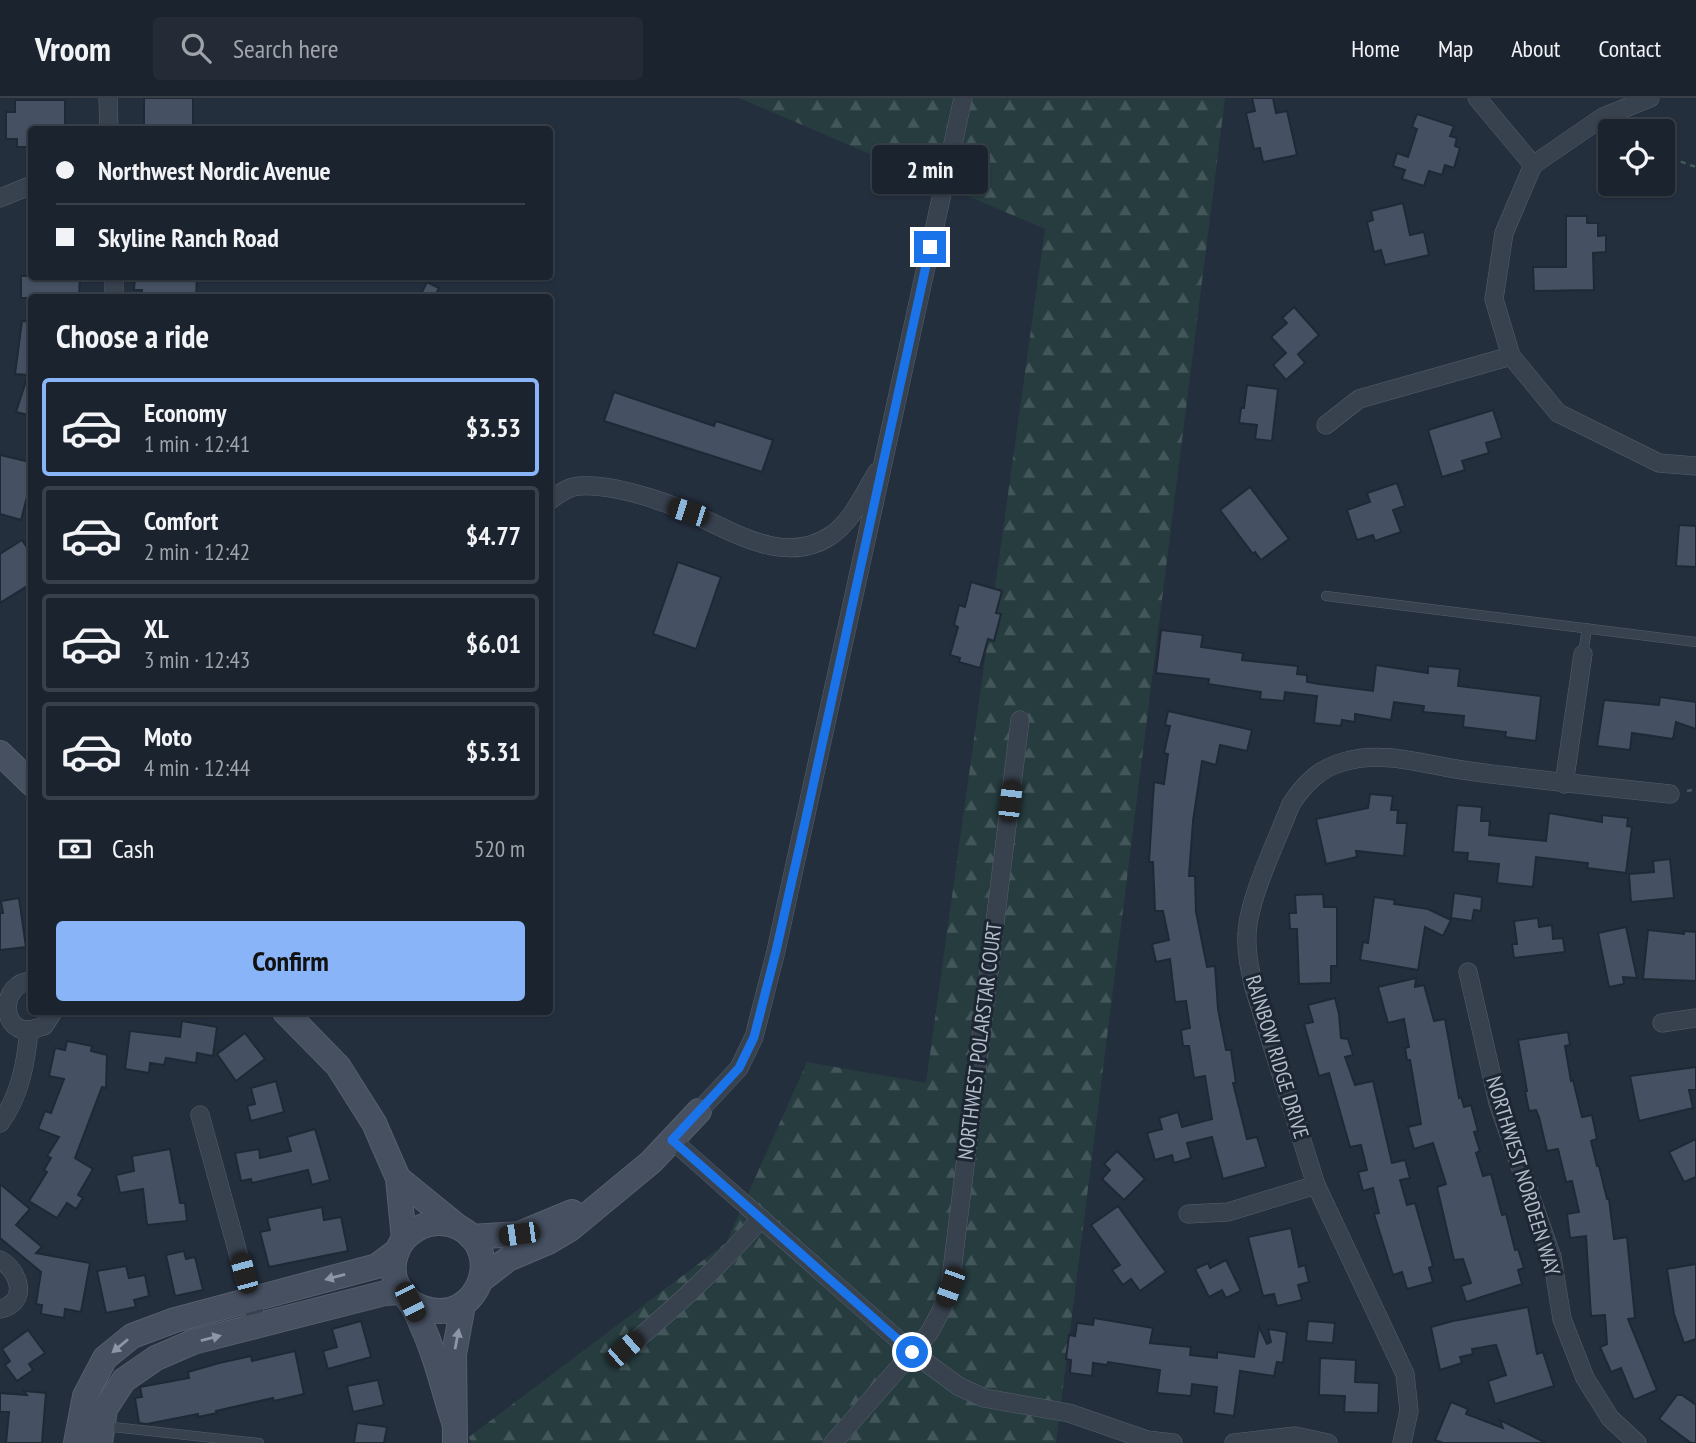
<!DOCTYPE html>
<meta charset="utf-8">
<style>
:root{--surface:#1b232e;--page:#242b36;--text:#f1f3f6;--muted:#a0a4aa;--line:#39404a;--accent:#8ab4f8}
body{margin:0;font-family:"PT Sans Narrow",sans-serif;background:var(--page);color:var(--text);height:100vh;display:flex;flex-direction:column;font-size:26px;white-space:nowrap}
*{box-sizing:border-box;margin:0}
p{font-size:23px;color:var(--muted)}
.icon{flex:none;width:38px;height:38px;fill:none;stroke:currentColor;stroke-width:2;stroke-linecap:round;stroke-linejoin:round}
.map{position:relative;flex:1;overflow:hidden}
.side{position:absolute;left:28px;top:196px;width:525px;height:721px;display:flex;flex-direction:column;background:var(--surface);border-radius:7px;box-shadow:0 2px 5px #0004,0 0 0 2px var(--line)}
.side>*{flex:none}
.top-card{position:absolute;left:28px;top:28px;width:525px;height:154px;border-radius:7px;box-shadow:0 2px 5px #0004,0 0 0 2px var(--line);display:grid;align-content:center;height:154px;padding:0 28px;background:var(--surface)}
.buttons{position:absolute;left:1598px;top:21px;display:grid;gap:14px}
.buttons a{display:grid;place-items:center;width:77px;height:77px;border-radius:7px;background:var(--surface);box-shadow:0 2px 5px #0004,0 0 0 2px var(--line);font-size:35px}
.end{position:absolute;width:32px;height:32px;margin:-16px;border:9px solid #1a73e8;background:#fff;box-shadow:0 0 0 4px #fff}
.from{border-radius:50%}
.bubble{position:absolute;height:49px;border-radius:7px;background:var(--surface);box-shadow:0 2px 5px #0004,0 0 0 2px var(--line);font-size:23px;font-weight:800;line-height:49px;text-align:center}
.car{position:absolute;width:21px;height:42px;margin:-21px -10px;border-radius:9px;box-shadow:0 0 5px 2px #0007;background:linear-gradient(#222 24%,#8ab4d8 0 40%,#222 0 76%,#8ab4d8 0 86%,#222 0)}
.top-card b{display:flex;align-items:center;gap:24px;height:66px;font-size:26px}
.top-card b+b{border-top:2px solid var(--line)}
.top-card i{width:18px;height:18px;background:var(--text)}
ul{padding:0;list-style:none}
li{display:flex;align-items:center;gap:21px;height:98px;margin:0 14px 10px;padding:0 14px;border:4px solid var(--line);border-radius:7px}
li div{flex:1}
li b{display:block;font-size:26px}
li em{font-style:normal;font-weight:800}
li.current{border-color:var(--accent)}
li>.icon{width:63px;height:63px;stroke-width:1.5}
h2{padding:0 28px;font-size:32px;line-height:84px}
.pay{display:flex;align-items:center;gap:18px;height:77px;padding:0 28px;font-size:26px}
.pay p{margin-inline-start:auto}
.cta{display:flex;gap:14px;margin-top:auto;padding:14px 28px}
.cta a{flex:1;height:80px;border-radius:7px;background:var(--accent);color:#111;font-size:28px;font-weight:800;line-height:80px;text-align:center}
header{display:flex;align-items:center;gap:42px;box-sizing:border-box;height:98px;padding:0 35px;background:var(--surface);border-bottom:2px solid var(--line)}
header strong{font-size:33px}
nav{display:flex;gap:38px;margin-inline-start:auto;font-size:24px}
.search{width:490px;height:63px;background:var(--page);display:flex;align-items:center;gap:18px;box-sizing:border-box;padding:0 24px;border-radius:7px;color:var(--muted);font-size:26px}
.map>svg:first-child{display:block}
.forest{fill:url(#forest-firs)}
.building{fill:#455162;stroke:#1f2835;stroke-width:2}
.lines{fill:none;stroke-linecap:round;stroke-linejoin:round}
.lane-casing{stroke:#565f6c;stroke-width:10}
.street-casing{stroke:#565f6c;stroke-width:19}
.secondary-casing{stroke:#565f6c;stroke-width:26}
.path{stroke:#44595c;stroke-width:2.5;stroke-dasharray:5 5;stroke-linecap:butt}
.lane{stroke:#38414e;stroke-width:9}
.street{stroke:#38414e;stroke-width:18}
.secondary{stroke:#465061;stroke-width:24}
.oneway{fill:#8e96a5}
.route{stroke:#1a73e8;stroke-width:9}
.labels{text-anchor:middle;stroke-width:6;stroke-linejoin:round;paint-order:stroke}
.street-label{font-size:21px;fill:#b4bcc9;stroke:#1d2633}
</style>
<header>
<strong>Vroom</strong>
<div class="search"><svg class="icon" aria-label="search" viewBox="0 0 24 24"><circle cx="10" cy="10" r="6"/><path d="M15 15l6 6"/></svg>Search here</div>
<nav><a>Home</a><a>Map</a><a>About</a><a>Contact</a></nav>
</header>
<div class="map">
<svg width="1696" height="1345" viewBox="0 0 1696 1345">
<defs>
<pattern id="forest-firs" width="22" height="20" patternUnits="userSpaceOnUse" patternTransform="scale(1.75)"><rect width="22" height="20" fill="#263c3f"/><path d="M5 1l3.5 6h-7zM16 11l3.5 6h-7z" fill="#435659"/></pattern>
</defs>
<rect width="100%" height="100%" fill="#242f3e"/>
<path class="forest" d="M739,0h486l-169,1345h-585l-2,-6 257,-194 81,-181 119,21 119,-854z"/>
<g class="building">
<rect x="144" y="0" width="49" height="32"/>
<path d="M1252,0h21l3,15 11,-2 10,44 -34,7 -3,-14 -6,1 -8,-36 9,-2z"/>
<path d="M15,2h50v30h-33v17h-15v-8h-11v-27h9z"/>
<path d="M1417,16l37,12 -4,10 7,2 -2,8 5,2 -6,20 -9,-3 -3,10 -13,-4 -5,15 -22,-7 3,-9 -12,-4 4,-13 11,4 9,-28 -5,-2z"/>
<path d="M1403,105l7,32 14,-3 5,23 -44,10 -4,-15 -7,2 -7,-30 6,-2 -2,-9z"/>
<path d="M1566,118h21v7h11v13l8,-1v17l-13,1 1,37 -60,1 -1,-24h33z"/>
<path d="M21,178h59l-1,22h-58z"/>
<path d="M135,178h62l-1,22h-55l1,-8h-8z"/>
<path d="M427,184l12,6 -5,10h-15z"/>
<path d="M1294,209l25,28 -21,19 7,9 -19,17 -13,-15 13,-12 -15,-16 16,-14 -5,-5z"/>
<path d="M22,223l10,1v94l-16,-4 12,-37 -13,-1z"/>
<path d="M1247,287l31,4 -6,52 -17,-2 2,-14 -18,-2 2,-15h3z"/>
<path d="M614,294l100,34 2,-5 57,19 -11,32 -158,-51z"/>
<path d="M1493,312l9,28 -16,5 3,10 -27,8 3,9 -23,7 -14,-47z"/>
<path d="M0,357l30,7 -3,15 5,1 -11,42 -21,-6z"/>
<path d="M1397,385l8,23 -12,4 8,22 -26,9 -2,-6 -16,5 -10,-30 23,-8 -3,-9z"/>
<path d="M1250,389l39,52 -28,21 -6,-8 -2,2 -33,-44z"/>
<path d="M1679,427l17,1v41l-20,-1z"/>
<path d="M22,442l10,15v28l-32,20v-49z"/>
<path d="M678,464l43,15 -25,72 -43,-15z"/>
<path d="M971,484l31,9 -6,22 5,1 -7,27 -6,-2 -8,29 -21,-6 1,-4 -10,-3 8,-28 -4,-2 5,-20 6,2z"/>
<path d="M1161,532l42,5 -2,12 42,6 -1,7 56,6 -1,8 10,1v7l12,2 54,7 3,-26 52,8v-7l32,3 -2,17 83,10 -5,45 -31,-4 1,-5 -43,-5 1,-11 -41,-4 1,-6 -30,-4 -3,18 -36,-6v8l-13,-2 -1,6 -27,-3 3,-27 -32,-4 -1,9 -24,-2 1,-7 -53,-8 1,-5 -53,-6z"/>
<path d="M1660,599l36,5v27l-20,-7 -3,17 -41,-6 -2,17 -33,-4 7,-46 55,5z"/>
<path d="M1168,613l84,19 -5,21 -27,-6 -4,20 -14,-4 -9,60 -4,55h6l1,36 11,55 8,-1 3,43 8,41h5l5,33h-3l14,56 10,-2 9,30 -43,12 -11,-42 -25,6 4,15 -17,5 -2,-8 -17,5 -8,-27 15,-4 -3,-11 19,-6 4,15 30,-8 -7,-43 -11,2 -5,-32h-6l-2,-16 9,-2 -4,-27 -11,1 -5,-43 -14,3 -4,-18 17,-4 -6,-29h-8l-2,-49h-4l5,-80 10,2 4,-30 -4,-1 6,-27 -5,-1z"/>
<path d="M1370,696l23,2 -2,14h7l-1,13h10l-3,33 -48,-5 1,6 -31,7 -10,-45 52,-11z"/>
<path d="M1457,707l25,2 -1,14h9l-1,14 57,6 3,-28 53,9v-7l26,3 -1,8 5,1 -6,46 -39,-5 1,-5 -52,-6 -3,30 -36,-4 2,-19 -32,-3 1,-8 -15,-1z"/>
<path d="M1670,761l4,39 -43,4 -2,-28 25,-2 -1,-11z"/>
<path d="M1454,795l28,4 -1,14 -7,-1 -2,11 -21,-3z"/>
<path d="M1323,796l1,13h13v59h-6v17l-32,1 -2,-55h-7l-1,-16h7l-1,-18z"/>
<path d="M1374,799l21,3 -1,4 34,5 23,11 -8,16 -18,-9 -7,43 -58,-10 3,-18 5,1z"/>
<path d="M19,800l7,49 -26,3v-37h3l-2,-12z"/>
<path d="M1538,820l1,9 13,-2 1,14 10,-1 2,14 -51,6 -2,-14h5l-3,-23z"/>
<path d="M1626,829l11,51 -14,-1 1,7 -15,3 -11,-54z"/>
<path d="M1648,832l36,4v-3l12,1v49l-53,-2z"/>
<path d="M1416,880l-1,9 9,-2 10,36 11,-2 14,79 2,-1 3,10 7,-2 7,26 -4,1 6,19 -4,2 7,23 8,-2 11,41 4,-1 9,36 3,-1 6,19 -6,2 4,14 -56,18 -5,-16 10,-3 -8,-24 -9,1 -17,-73 9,-3 -13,-41 -19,6 -6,-22 13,-3 -11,-64h-3l-2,-12 4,-1 -5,-28 -16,4 -10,-36z"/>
<path d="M1335,900l4,16 2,24 7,1 5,16 -8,2 10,28 18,-4 19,82 13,-3 5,18 -10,2 7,25 8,-2 18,63 -4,2 4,14 -26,7 -5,-17 -9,3 -19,-61 5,-1 -6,-25 -10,3 -5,-19 9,-2 -6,-25 -11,2 -21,-74 -10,3 -15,-52 9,-2 -5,-17z"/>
<path d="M182,923l35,6 -4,29 -16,-3 -1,10 -30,-5 -2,7 -14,-2 -1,10 -24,-4 5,-38 50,6z"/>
<path d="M1568,934l2,13 -5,1 6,35 2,-1 9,37 10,-2 5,24 -6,2 6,25h2l8,33h2l5,40 13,-2 8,81 -7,1 29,71 -23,10 -13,-32 -10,4 -11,-25 7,-3 -2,-29 -14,1 -5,-80 -16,2 -3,-24 12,-2 -7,-31 -6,1 -8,-33 -11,2 -8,-34 -3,-7 -7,1 -4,-20h2l-9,-51z"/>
<path d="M245,935l20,26 -29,22 -19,-27z"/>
<path d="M67,943l25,5 -1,5 16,4 -1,33 -4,-1 -27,71 18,11 -15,26 5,3 -7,11 -9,-6 -10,15 -28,-17 18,-29 -3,-2 7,-12 -4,-2 12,-19 -21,-8 7,-18 6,2 13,-34 -15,-3 6,-28 10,2z"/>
<path d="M1696,969v23h-7l4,18 -54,13 -9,-45z"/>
<path d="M276,983l8,31 -33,9 -4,-15 8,-2 -4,-16z"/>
<path d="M315,1031l15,51 -18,5 -4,-15 -56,13 -1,-4 -10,2 -6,-28 24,-4 1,9 31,-7 -4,-14z"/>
<path d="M1696,1041v38l-12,5 -15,-30z"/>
<path d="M170,1051l10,54h5l2,18 -40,4 -4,-36 -23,4 -4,-18 18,-4 -2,-15z"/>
<path d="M1117,1053l28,28 -21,21 -22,-21 8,-9 -6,-6z"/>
<path d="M0,1086l30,25 -14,16 26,22 -6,6 54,10 -9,49 -16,-3 -1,9 -23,-4 1,-9 -6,-1 5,-32 -41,-34z"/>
<path d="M1118,1108l48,66 -26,19 -9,-12 -8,6 -11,-15 8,-5 -29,-40z"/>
<path d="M322,1109l2,13 17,-3 7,34 -79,16 -9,-35 10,-2 -3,-12z"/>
<path d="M1291,1130l8,39 6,-2 4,17 -11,3 4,15 -25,6 -3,-12 -11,2 -15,-59z"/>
<path d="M184,1153l2,8 9,-2 8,33 -28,6 -9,-41z"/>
<path d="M1226,1162l15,31 -15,7 -4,-8 -13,7 -14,-28 13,-6 2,5z"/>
<path d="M1696,1166v75l-12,4 -10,-29 -7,-45z"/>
<path d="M126,1168l3,12 16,-3 4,21 -15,4 2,7 -30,6 -9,-42z"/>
<path d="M1528,1209l9,47 6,-2 11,34 -59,18 -7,-23 18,-6 -10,-30 -24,4 1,5 -13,3 2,6 -22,7 -9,-43 22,-6z"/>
<path d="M1094,1220l59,10 -3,15 41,4 -1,8 27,3v-6l37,5 5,-30 8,17 4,-2 -3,-13 19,3 -4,31 -6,-1 -3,14 -34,-5 -6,45 -20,-3 3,-26 -25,-3 -1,12 -34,-3 3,-23 -52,-8 -1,3 -14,-2 -1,13 -22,-3 1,-13 -5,-1 3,-24 6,1 2,-13 16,2z"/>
<path d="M361,1223l10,36 -43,12 -5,-18 14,-4 -5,-18z"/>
<path d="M1308,1223l27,2 -2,20 -27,-2z"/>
<path d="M28,1232l17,23 -16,11 4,6 -16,11 -12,-16 5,-4 -8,-12z"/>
<path d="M295,1253l9,43 -30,7 -1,-3 -57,13 1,2 -19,4v-3l-51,10 -8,-1 -4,-25 7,-1 -2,-10 49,-9 -1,-6 31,-9 32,-7 1,5z"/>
<path d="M1320,1260l36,2 -1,22 24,1 -1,30 -34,-1 1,-16 -26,-1z"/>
<path d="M378,1282l6,25 -31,7 -6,-26z"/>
<path d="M24,1293l22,2 -4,50h-36l3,-31h-9v-19l27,2z"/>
<path d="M1677,1297h5l14,10v38h-5l-32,-24z"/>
<path d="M1451,1304l17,7 -2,5 37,14 -3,-8 46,23h-103l-8,-3z"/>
<path d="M357,1325l30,4 -3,16h-30z"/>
</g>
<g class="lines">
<defs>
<g id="lane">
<path d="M1326,498l370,46"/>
<path d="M1583,556l4,-26"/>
<path d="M104,1328l155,17"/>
</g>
<g id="street">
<path d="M108,0l1,32"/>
<path d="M1477,0l56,67"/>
<path d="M1650,0l-47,19 -70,48 -29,68 -10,66 17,57 47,57 101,50 37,3"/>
<path d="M0,100l32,-13"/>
<path d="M114,178v22"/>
<path d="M1326,327l33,-26 152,-43"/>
<path d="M550,402c6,-4 15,-11 23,-13 32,-6 88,13 118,26 43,19 94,53 139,23 22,-14 34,-43 47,-64"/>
<path d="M1564,686l19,-130"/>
<path d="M1468,874l30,131 54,154 10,62 23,59 25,40 27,25"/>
<path d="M32,883c-32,1 -32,50 -4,49 5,0 11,-3 16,-4l9,-14"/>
<path d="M1662,925l34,-5"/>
<path d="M699,1013l40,-43 15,-31 22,-86 187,-853"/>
<path d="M200,1017l54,196"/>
<path d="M0,1025c20,-27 26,-60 29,-93"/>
<path d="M672,1042l240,212 46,34 26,12 85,15 78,27 26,3"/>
<path d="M1188,1116l40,-2 88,-27"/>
<path d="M0,1162c20,11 29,43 0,49"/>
<path d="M626,1251c48,-41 94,-82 135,-131"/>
<path d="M833,1345l96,-110 12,-22 9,-24 70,-567"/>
<path d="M1234,1345l61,-7 33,7"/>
<path d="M1402,1345l7,-32 -4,-37 -89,-189 -62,-197c-4,-18 -8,-35 -7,-54 1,-35 31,-96 44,-130 14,-21 28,-35 52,-42 42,-13 85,4 126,9 67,9 134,16 201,23"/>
</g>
<g id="secondary">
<path d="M0,655l32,31"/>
<path d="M285,914l53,54 36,57 24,55 6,61"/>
<path d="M398,1080l59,48"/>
<path d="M471,1139l48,-3 53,-22"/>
<path d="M481,1182l27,-21 40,-17 22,-13 81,-67 48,-51"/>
<path d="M410,1204c63,37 100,-50 48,-75 -13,-6 -29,-5 -41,2 -18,9 -27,31 -22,50 3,10 9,15 15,23 6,8 10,19 14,28 13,29 20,62 30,92"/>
<path d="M76,1345l9,-47 20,-38 27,-22 43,-16 202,-54 20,-15"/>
<path d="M100,1345l5,-34 19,-29 32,-22 37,-16 192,-49 16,-1"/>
<path d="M455,1345l-1,-89 9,-49"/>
</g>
</defs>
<use href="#lane" class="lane-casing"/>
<use href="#street" class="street-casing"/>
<use href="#secondary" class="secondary-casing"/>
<g class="path">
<path d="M1662,57l34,12"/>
<path d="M1687,693l9,-2"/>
</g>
<use href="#lane" class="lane"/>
<use href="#street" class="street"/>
<use href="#secondary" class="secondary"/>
</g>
<defs><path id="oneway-solid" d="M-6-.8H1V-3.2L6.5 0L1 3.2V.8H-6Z" transform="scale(1.75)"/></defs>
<g class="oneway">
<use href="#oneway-solid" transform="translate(335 1179) rotate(165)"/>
<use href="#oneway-solid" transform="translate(211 1240) rotate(-14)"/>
<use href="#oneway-solid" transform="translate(457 1241) rotate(-79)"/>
<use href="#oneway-solid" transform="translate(120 1248) rotate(140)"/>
</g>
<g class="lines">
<path class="route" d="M912,1254l-240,-212 67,-72 15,-31 22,-86 30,-133 124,-571"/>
</g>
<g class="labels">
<g class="street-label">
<text transform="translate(980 943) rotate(-83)" y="7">NORTHWEST POLARSTAR COURT</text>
<text transform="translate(1277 959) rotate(73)" y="7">RAINBOW RIDGE DRIVE</text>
<text transform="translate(1523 1078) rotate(73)" y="7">NORTHWEST NORDEEN WAY</text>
</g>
</g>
</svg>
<div class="buttons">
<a><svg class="icon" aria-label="locate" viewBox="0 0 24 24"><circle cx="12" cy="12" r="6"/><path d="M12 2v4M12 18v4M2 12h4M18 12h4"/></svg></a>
</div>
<i class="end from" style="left:912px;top:1254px"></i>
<i class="end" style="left:930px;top:149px"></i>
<div class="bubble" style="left:872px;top:47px;width:116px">2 min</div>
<i class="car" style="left:688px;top:414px;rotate:288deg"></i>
<i class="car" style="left:1010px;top:703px;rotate:7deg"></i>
<i class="car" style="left:519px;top:1136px;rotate:262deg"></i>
<i class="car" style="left:244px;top:1175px;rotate:345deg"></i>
<i class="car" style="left:950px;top:1189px;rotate:200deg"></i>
<i class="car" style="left:410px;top:1204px;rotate:154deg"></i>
<i class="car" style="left:625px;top:1251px;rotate:49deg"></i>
<div class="top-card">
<b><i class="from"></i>Northwest Nordic Avenue</b>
<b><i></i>Skyline Ranch Road</b>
</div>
<section class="side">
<h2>Choose a ride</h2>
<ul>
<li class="current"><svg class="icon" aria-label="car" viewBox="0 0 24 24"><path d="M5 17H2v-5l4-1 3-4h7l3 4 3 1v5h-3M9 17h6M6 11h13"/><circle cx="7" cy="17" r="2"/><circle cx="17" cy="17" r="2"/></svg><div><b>Economy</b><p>1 min · 12:41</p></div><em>$3.53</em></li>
<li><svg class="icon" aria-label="car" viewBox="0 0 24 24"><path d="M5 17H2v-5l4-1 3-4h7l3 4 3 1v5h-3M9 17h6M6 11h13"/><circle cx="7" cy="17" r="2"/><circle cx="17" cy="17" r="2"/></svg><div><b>Comfort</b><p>2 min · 12:42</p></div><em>$4.77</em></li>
<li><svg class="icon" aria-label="car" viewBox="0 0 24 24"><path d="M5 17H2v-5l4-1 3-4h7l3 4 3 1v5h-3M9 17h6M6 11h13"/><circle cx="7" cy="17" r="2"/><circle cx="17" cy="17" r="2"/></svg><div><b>XL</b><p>3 min · 12:43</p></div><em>$6.01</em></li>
<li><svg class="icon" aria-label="car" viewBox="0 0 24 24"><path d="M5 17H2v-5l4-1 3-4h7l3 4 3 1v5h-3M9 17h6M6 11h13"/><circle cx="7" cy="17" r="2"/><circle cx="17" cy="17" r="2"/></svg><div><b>Moto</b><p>4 min · 12:44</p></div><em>$5.31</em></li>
</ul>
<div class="pay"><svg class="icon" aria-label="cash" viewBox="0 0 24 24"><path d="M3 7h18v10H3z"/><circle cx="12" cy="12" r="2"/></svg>Cash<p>520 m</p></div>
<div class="cta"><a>Confirm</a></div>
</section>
</div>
